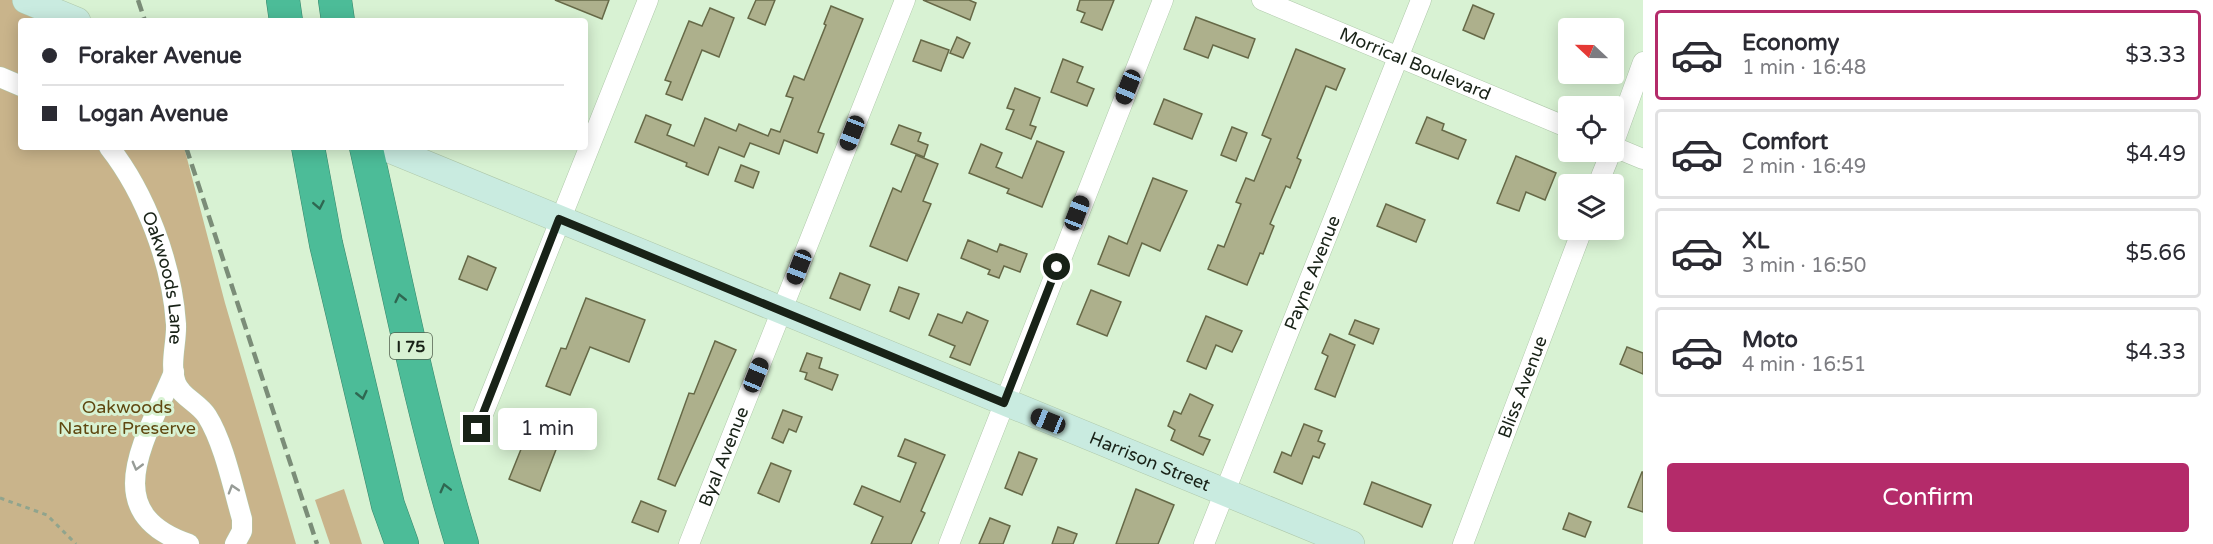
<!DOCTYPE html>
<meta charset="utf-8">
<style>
:root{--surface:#fff;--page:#f7f7f7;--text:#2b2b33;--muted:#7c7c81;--line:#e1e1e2;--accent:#b42b6a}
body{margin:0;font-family:"Varela Round",sans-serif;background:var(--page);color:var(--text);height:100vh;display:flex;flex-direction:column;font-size:22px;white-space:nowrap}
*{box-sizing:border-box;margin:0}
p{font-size:20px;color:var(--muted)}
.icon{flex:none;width:33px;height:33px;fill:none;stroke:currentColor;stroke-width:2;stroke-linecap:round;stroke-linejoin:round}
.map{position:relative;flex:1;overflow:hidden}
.sheet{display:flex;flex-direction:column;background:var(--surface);width:570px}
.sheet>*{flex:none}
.top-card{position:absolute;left:18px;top:18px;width:570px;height:132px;border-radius:6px;box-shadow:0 3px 15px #0003;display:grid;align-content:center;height:132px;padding:0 24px;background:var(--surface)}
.needle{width:39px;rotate:292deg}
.buttons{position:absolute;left:1558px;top:18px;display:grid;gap:12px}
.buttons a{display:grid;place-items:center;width:66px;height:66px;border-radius:6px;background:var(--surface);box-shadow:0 3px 15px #0003;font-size:30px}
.end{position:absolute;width:27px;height:27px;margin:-14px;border:8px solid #182217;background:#fff;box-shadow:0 0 0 3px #fff}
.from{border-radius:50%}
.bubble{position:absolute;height:42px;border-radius:6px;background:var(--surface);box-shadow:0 3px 15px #0003;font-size:20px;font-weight:600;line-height:42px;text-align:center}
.car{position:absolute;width:18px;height:36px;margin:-18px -9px;border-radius:8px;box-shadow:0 0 4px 2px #0007;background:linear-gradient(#222 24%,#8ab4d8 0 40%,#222 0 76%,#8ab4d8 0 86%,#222 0)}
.top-card b{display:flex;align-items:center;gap:21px;height:57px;font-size:22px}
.top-card b+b{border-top:2px solid var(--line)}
.top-card i{width:15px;height:15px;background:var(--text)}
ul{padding:10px 0 0;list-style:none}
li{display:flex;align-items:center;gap:18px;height:90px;margin:0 12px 9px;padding:0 12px;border:3px solid var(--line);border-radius:6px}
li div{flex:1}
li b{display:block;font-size:22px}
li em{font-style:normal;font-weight:600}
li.current{border-color:var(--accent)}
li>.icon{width:54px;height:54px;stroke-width:1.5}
.cta{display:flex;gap:12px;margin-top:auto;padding:12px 24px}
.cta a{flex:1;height:69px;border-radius:6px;background:var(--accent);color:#fff;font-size:24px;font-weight:600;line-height:69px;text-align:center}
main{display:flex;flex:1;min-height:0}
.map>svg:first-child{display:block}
.green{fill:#c9b48b}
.building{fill:#adb08c;stroke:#666947;stroke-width:1.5}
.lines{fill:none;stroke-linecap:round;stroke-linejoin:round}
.street-casing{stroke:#afc8aa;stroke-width:21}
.secondary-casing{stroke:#afc8aa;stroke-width:28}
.highway-casing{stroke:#3a866b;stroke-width:34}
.path{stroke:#90a48d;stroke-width:3;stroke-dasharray:4.5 4.5;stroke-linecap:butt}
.street{stroke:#fff;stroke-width:20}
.secondary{stroke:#c9ebe0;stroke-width:27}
.highway{stroke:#4cbc98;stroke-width:33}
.rail{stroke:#7b8d78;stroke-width:4.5;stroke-dasharray:12 6;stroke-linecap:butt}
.oneway{stroke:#2f6751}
.oneway2{stroke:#979c97}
.route{stroke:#182217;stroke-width:8}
.labels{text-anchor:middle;stroke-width:6;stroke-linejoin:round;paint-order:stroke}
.shield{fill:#d8f2d3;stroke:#52604f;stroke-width:1.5}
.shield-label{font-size:16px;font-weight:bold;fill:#182217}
.street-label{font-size:18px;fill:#182217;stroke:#d8f2d3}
.park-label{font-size:18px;fill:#5f4710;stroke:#d8f2d3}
</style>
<main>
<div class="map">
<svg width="1643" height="544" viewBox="0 0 1643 544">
<rect width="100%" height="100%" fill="#d8f2d3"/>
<g class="green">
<path d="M0,0h26l51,21h-56v126h163l41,156 71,241h-296z"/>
<path d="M344,489l18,55h-32l-15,-44z"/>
</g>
<g class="building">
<path d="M555,0h54l-7,19z"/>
<path d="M756,0h19l-10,25 -17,-7z"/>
<path d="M923,0h46l7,3 -6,17z"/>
<path d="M1080,0h34l-12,30 -21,-8 4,-9 -8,-3z"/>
<path d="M1473,5l21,9 -10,25 -21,-9z"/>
<path d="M831,6l32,13 -45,113 6,2 -7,19 -33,-13 -5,14 -29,-11 -6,14 -25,-10 -11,28 -22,-9 1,-3 -52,-21 11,-27 25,10 -4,10 27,11 11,-28 31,13 3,-7 29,12 3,-7 9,3 13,-34 -7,-2 8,-20 10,4 22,-55 -2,-1z"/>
<path d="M710,8l24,10 -15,39 -17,-7 -20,50 -16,-6 5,-12 -6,-2 24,-59 13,5z"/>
<path d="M1196,17l59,22 -7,19 -35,-13 -5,13 -24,-9z"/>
<path d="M957,37l13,6 -7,15 -13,-5z"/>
<path d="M921,40l28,10 -8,21 -28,-10z"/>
<path d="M1296,49l49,20 -9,21 -10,-4 -29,72 4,2 -11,28 -4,-2 -16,38 4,2 -11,28 -3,-1 -13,32 -39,-16 10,-24 6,2 17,-43 -5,-2 10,-24 8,3 17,-42 -9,-4z"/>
<path d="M1063,59l20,8 -6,15 17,7 -7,17 -36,-14z"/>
<path d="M1015,88l25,10 -10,27 6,2 -5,12 -25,-10 8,-19 -7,-2z"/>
<path d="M1164,99l38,15 -10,25 -38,-15z"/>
<path d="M1427,117l17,7 -2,6 24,10 -8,19 -42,-16z"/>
<path d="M899,125l22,8 -3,8 10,4 -4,12 -33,-13z"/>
<path d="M1232,127l15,6 -11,28 -15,-6z"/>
<path d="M1037,141l27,11 -22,55 -35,-14 2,-4 -40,-16 12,-29 21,9 -6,14 26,11z"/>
<path d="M916,155l22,9 -15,37 8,3 -24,57 -37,-15 23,-58 8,4z"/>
<path d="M1516,156l40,17 -11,27 -19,-8 -7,19 -22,-8z"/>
<path d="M741,165l18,7 -6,16 -18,-7z"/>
<path d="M1153,178l34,13 -27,60 -18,-8 -13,33 -31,-12 11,-28 18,8z"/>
<path d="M1386,204l39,16 -9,22 -39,-16z"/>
<path d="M968,240l29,12 3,-8 27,10 -7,18 -16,-6 -5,12 -11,-4 2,-4 -29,-12z"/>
<path d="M468,256l28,12 -9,22 -28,-11z"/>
<path d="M840,273l30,12 -10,25 -30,-12z"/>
<path d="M899,287l20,7 -10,25 -19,-8z"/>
<path d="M1091,290l30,12 -14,34 -30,-12z"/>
<path d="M586,298l59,22 -16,42 -39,-15 -20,48 -24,-9 15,-38 5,1z"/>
<path d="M967,312l21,9 -18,44 -20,-8 5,-11 -26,-11 9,-21 24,9z"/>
<path d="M1206,316l36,15 -10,21 -16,-7 -10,24 -19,-8z"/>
<path d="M1355,320l24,9 -6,15 -24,-10z"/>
<path d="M1330,334l25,11 -20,52 -20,-8 13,-33 -6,-3z"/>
<path d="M715,341l21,9 -61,136 -17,-7 31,-86 5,1z"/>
<path d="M1627,347l16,6v21l-23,-10z"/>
<path d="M807,353l15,5 -3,10 19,7 -6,15 -27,-11 2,-6 -7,-2z"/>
<path d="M1190,394l23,11 -14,31 11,4 -7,15 -32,-15 4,-10 -7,-4 6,-15 7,3z"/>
<path d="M783,410l19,7 -6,15 -7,-3 -6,14 -11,-5z"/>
<path d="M534,417l30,12 -24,62 -31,-12z"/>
<path d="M1304,424l18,7 -4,10 7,3 -6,14 -6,-2 -11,28 -28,-12 8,-20 9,4z"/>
<path d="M905,439l40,16 -24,56 4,2 -14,31h-40l12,-27 -29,-13 8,-18 38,16 16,-39 -18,-7z"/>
<path d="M1019,452l18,7 -15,36 -17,-7z"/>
<path d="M771,463l20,8 -12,31 -21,-9z"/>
<path d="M1642,472h1v40l-15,-5z"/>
<path d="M1372,482l59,23 -9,22 -58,-23z"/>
<path d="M1136,489l38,16 -16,39h-42z"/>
<path d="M641,501l25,10 -8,21 -26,-10z"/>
<path d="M1569,513l22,9 -6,15 -22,-8z"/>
<path d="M990,518l20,8 -7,18h-24z"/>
<path d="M1058,527l19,7 -4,10h-21z"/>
</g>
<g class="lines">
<defs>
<g id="street">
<path id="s1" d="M1262,0l307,128"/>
<path d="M0,77l21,9"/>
<path d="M1614,142l29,-80"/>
<path id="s2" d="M109,147c37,47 63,117 67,177 1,18 -7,41 0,59 5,14 23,20 31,33 17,27 26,72 35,103v12l-7,13"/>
<path d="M1614,147l29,12"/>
<path d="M1598,184l13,-32"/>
<path d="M174,372c-26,64 -80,140 15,172"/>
<path d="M477,429l171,-429"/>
<path id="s3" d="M689,544l216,-544"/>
<path d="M949,544l214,-544"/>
<path id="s4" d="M1204,544l217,-544"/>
<path id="s5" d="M1463,544l119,-314"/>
</g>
<g id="secondary">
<path d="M26,0l51,21"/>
<path id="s6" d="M384,147l967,397"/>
</g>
<g id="highway">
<path d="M283,0l3,21"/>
<path d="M335,0l3,21"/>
<path d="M308,147l18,97 62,261 14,39"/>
<path d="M366,147c30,133 56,267 96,397"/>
</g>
</defs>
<use href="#street" class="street-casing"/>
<use href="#secondary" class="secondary-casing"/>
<use href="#highway" class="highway-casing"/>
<path class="path" d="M0,498l47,17 29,29"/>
<use href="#street" class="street"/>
<use href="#secondary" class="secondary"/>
<use href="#highway" class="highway"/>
<g class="rail">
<path d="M138,0l7,21"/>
<path d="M186,147l131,397"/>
</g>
</g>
<defs><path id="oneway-chevron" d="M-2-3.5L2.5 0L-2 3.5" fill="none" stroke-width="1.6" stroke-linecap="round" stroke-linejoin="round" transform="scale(1.5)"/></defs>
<g class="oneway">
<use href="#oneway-chevron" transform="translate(319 205) rotate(79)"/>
<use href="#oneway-chevron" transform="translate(400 298) rotate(-103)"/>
<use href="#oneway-chevron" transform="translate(362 395) rotate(77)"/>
<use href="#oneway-chevron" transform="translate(445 488) rotate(-104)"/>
</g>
<g class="oneway2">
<use href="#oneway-chevron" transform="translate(137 466) rotate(105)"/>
<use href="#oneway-chevron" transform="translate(233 489) rotate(-107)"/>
</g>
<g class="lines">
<path class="route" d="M477,429l82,-210 445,184 53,-136"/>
</g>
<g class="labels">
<rect class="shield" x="390" y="333" width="42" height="26" rx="4.5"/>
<g class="shield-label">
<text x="411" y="352">I 75</text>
</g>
<g class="street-label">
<text dy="6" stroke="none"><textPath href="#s1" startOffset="166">Morrical Boulevard</textPath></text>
<text dy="6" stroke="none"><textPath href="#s4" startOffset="292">Payne Avenue</textPath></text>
<text dy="6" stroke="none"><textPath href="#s2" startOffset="144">Oakwoods Lane</textPath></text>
<text dy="6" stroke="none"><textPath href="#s5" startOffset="168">Bliss Avenue</textPath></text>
<text dy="6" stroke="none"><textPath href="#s3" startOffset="94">Byal Avenue</textPath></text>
<text dy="6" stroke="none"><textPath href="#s6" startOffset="828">Harrison Street</textPath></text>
</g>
<g class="park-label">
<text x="127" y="413">Oakwoods<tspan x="127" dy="21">Nature Preserve</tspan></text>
</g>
</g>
</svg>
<div class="buttons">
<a><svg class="needle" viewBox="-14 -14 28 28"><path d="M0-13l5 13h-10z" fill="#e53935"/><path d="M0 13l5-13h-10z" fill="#7c7c81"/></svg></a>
<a><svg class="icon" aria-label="locate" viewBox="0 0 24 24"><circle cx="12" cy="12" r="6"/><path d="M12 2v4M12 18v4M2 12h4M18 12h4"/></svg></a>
<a><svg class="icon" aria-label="layers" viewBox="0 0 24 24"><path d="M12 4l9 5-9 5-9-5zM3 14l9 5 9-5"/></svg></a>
</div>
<i class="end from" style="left:1057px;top:267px"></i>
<i class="end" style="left:477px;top:429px"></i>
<div class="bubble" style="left:498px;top:408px;width:99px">1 min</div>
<i class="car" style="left:1128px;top:87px;rotate:202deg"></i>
<i class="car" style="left:852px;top:133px;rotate:201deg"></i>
<i class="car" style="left:1077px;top:213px;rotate:21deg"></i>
<i class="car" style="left:799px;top:267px;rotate:201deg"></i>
<i class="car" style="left:756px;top:375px;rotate:22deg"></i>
<i class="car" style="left:1048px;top:421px;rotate:292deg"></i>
<div class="top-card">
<b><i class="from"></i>Foraker Avenue</b>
<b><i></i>Logan Avenue</b>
</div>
</div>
<section class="sheet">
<ul>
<li class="current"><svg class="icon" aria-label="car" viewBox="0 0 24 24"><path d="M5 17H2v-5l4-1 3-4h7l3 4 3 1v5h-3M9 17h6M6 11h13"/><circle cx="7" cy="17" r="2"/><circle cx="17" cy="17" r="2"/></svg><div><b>Economy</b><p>1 min · 16:48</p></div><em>$3.33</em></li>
<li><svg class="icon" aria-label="car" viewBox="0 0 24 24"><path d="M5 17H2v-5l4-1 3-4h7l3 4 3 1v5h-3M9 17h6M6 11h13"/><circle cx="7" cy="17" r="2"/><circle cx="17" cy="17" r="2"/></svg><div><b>Comfort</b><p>2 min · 16:49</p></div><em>$4.49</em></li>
<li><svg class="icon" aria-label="car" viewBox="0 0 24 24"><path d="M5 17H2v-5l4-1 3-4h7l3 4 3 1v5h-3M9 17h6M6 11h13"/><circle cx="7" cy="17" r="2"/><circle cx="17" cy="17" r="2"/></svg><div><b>XL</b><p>3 min · 16:50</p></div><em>$5.66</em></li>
<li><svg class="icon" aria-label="car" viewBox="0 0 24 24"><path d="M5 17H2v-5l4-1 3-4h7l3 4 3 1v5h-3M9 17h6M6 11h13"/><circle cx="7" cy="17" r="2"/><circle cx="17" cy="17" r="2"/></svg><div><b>Moto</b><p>4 min · 16:51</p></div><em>$4.33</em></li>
</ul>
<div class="cta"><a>Confirm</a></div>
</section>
</main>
